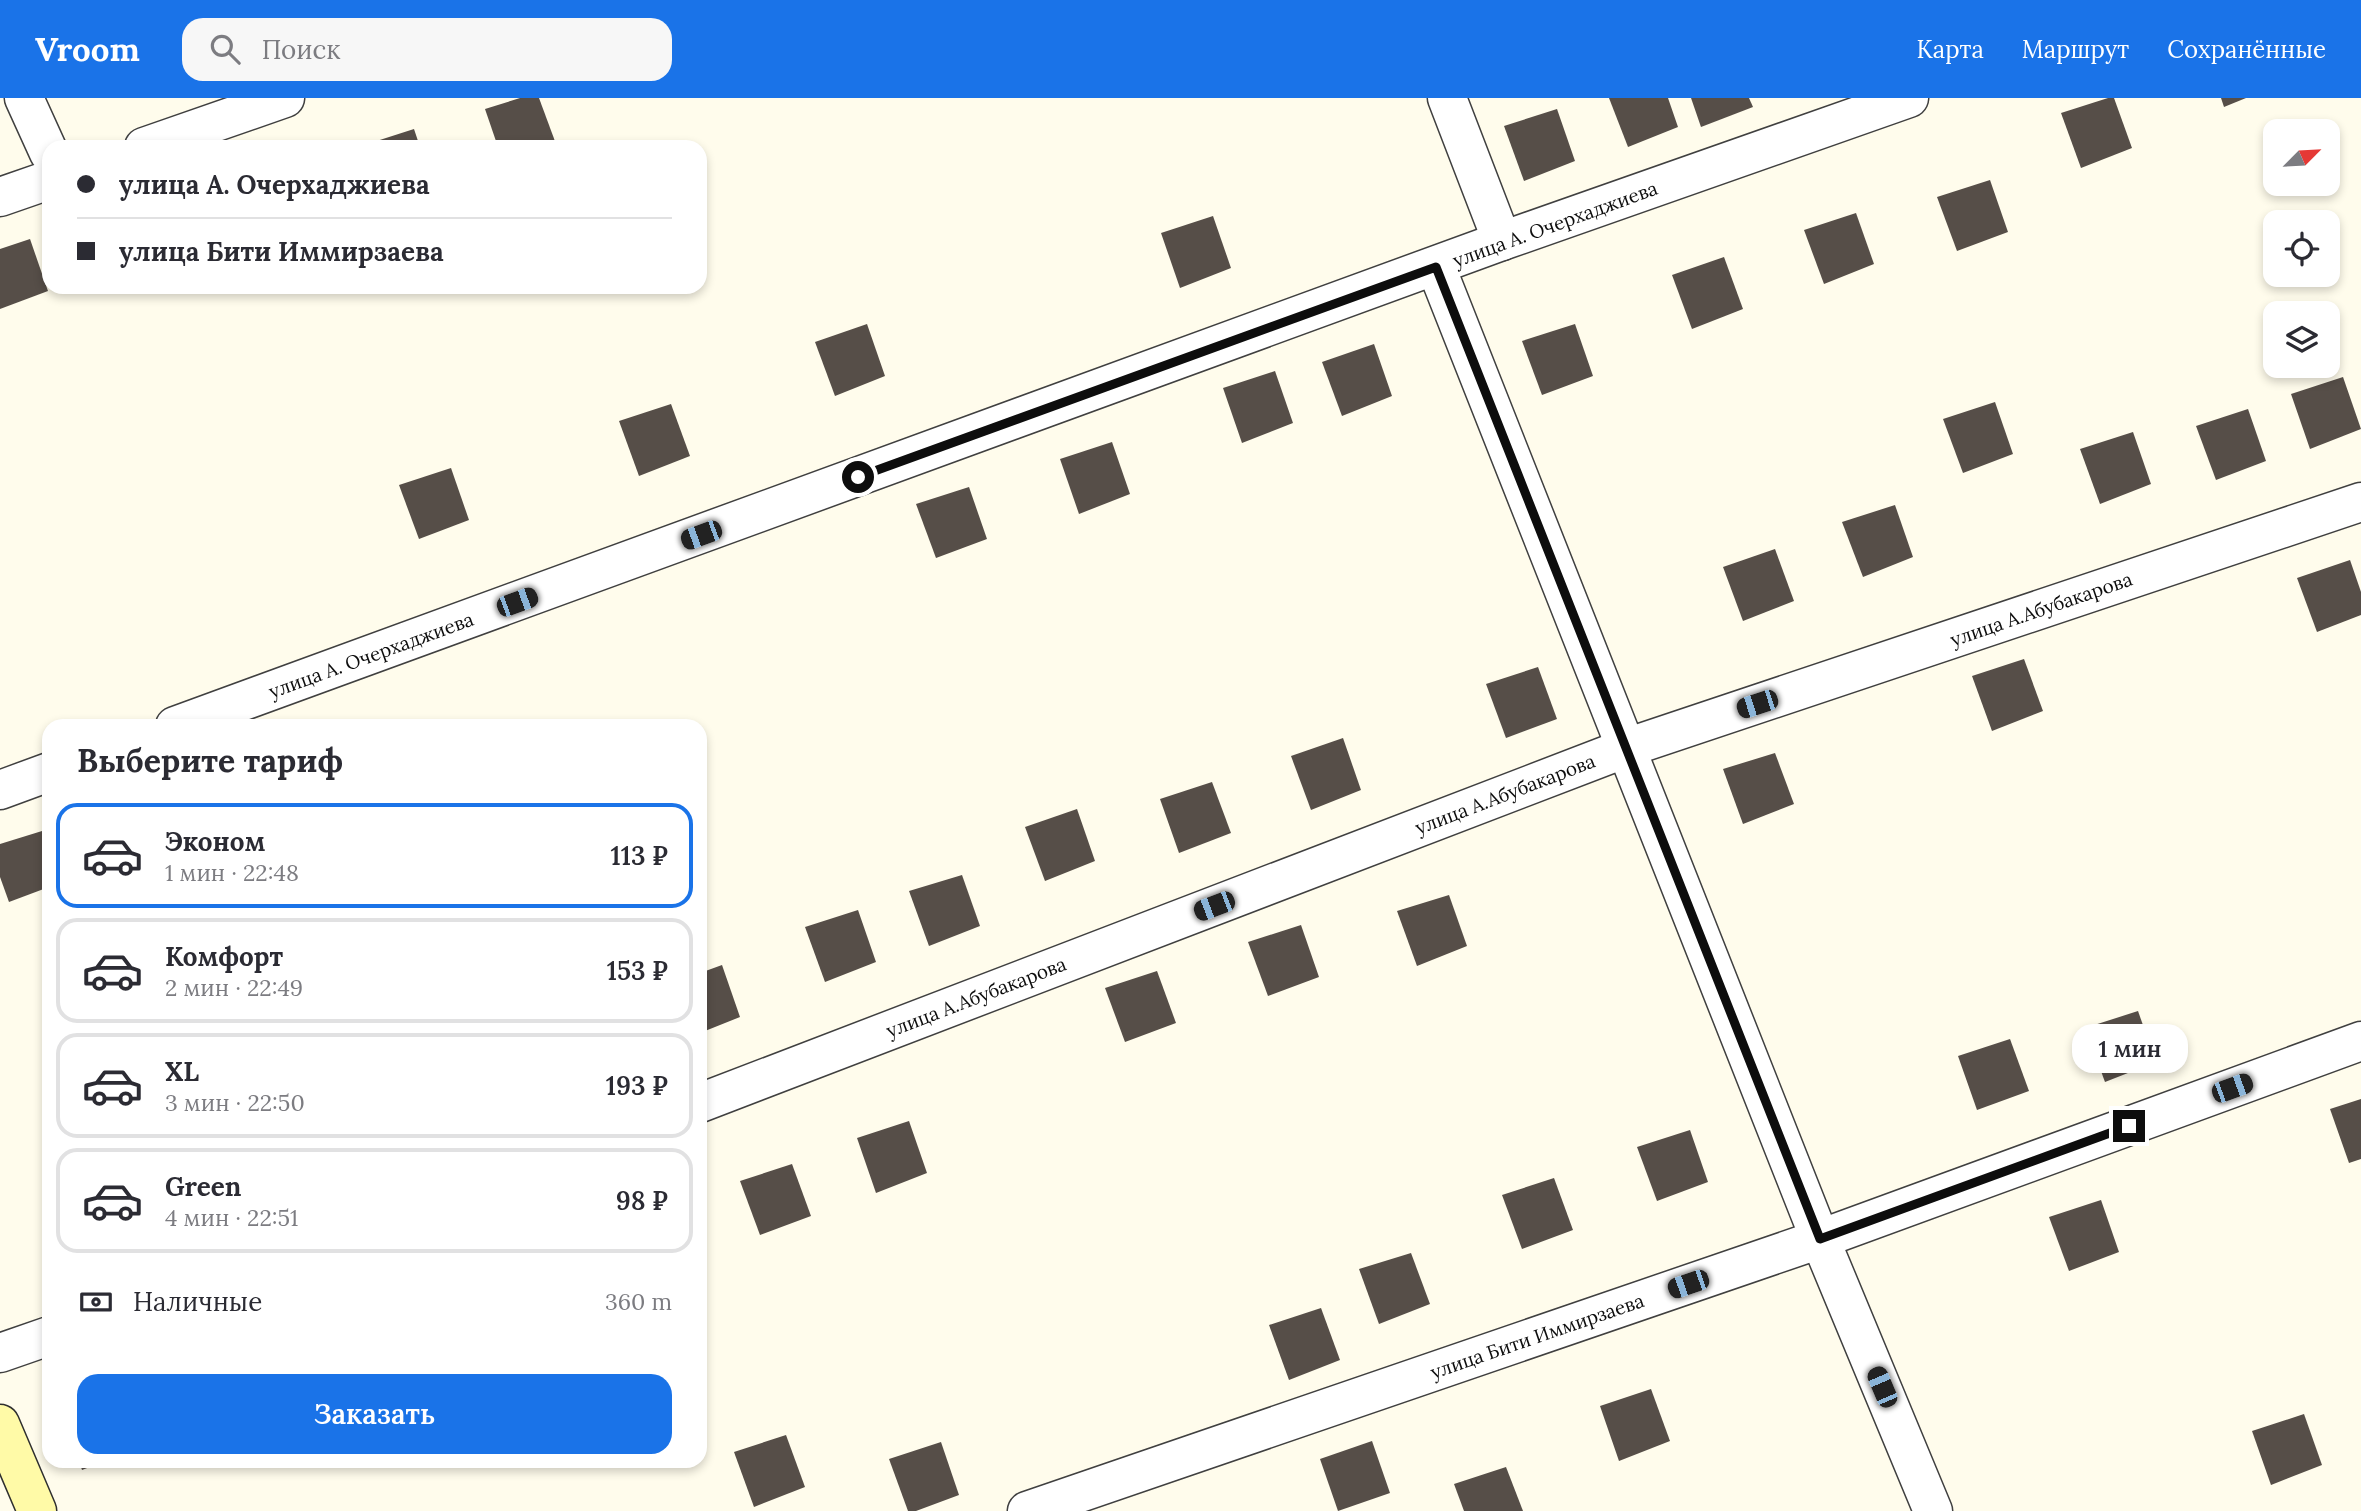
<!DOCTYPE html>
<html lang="ru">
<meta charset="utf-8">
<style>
:root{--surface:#fff;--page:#f7f7f7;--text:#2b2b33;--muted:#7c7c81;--line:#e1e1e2;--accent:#1a73e8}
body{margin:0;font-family:Lora,serif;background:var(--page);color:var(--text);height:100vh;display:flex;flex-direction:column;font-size:26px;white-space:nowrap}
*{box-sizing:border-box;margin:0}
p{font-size:23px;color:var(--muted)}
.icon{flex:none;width:38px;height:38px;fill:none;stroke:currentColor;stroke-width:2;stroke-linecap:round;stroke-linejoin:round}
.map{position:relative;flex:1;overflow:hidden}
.sheet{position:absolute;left:42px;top:621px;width:665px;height:749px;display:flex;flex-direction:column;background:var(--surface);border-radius:21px;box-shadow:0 4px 10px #0003}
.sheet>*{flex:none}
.banner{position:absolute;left:42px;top:42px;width:665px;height:154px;border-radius:21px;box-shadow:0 4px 10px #0003;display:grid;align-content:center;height:154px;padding:0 35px;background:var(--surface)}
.needle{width:46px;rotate:66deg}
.fabs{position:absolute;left:2263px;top:21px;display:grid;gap:14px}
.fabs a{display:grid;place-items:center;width:77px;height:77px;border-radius:14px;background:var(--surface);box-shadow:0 4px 10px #0003;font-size:35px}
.end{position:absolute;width:32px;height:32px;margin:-16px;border:9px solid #0d0d0d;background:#fff;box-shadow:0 0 0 4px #fff}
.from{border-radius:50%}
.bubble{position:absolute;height:49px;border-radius:21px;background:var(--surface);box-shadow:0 4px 10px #0003;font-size:23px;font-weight:600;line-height:49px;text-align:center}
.car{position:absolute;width:21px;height:42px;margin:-21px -10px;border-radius:9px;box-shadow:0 0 5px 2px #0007;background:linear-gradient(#222 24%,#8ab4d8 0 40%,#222 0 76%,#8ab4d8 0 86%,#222 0)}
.banner b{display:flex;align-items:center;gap:24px;height:66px;font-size:26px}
.banner b+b{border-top:2px solid var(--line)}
.banner i{width:18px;height:18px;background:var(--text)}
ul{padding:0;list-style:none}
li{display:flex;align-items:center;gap:21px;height:105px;margin:0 14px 10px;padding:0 21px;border:4px solid var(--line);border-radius:21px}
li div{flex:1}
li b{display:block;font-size:26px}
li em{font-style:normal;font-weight:600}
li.selected{border-color:var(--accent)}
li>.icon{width:63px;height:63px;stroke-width:1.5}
h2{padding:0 35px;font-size:32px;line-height:84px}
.pay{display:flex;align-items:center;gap:18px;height:77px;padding:0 35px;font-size:26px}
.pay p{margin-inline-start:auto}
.cta{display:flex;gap:14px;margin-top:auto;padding:14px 35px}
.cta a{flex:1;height:80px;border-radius:21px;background:var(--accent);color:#fff;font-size:28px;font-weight:600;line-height:80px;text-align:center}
header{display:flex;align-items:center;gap:42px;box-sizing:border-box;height:98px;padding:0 35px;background:var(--accent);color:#fff}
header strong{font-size:33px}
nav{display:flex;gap:38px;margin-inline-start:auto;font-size:24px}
.search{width:490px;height:63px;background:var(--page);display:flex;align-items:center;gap:18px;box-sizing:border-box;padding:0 24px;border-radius:21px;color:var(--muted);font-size:26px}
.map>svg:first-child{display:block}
.building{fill:#564e48}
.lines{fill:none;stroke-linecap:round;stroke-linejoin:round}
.minor-casing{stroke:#404040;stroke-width:41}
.secondary-casing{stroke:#2f2f2f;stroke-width:41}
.minor{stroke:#fff;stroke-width:38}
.secondary{stroke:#fffaa7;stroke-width:38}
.route{stroke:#0d0d0d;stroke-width:9}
.labels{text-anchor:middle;stroke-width:7;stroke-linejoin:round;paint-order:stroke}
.street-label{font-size:19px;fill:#0d0d0d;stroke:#fff}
</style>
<header>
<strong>Vroom</strong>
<div class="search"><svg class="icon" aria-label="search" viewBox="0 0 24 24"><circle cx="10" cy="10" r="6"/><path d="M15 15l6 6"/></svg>Поиск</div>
<nav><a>Карта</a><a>Маршрут</a><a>Сохранённые</a></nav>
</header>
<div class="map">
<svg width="2361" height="1413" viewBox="0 0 2361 1413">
<rect width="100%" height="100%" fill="#fffcec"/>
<g class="building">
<path d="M520,0h19l17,46 -58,3 -13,-38z"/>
<path d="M1609,0h59l10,29 -50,20z"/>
<path d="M1691,0h58l4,9 -52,20z"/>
<path d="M2108,0h6l18,50 -51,20 -20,-55z"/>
<path d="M2221,0h25l-22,9z"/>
<path d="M1557,11l18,52 -51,20 -20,-55z"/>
<path d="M414,31l6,18h-59v-1z"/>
<path d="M1990,82l18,52 -51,19 -20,-54z"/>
<path d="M1856,115l18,51 -50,20 -20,-54z"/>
<path d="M1213,118l18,52 -51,20 -19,-55z"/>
<path d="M30,141l18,52 -48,18v-60z"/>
<path d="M1724,159l19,52 -51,20 -20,-54z"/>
<path d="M867,226l18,52 -50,20 -20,-54z"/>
<path d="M1575,226l18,52 -51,19 -20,-54z"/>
<path d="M1374,246l18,52 -50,20 -20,-54z"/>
<path d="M1275,273l18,52 -51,20 -19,-55z"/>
<path d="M2343,279l18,52 -51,20 -19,-55z"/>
<path d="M1995,304l18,52 -50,19 -20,-54z"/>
<path d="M671,306l19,52 -51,20 -20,-55z"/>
<path d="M2248,311l18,52 -50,19 -20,-54z"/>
<path d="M2133,334l18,52 -51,20 -20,-55z"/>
<path d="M1112,344l18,52 -51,20 -19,-55z"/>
<path d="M451,370l18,52 -50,19 -20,-54z"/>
<path d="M969,389l18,52 -51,19 -20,-54z"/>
<path d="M1895,407l18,52 -50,20 -21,-55z"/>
<path d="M1775,451l19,52 -51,20 -20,-54z"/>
<path d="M2350,462l11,32v23l-44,17 -20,-54z"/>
<path d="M2024,561l19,52 -51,20 -20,-55z"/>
<path d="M1538,569l19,52 -51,19 -20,-54z"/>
<path d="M1343,640l18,52 -50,20 -20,-54z"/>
<path d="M1775,655l19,51 -51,20 -20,-55z"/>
<path d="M1212,684l19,51 -52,20 -19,-54z"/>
<path d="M1077,711l18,52 -50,20 -20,-54z"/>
<path d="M42,733l7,20v36l-40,15 -9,-25v-33z"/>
<path d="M962,777l18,51 -51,20 -20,-55z"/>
<path d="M1449,797l18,51 -50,20 -20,-55z"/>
<path d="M858,812l18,52 -51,20 -20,-55z"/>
<path d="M1301,827l18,52 -51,19 -20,-54z"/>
<path d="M722,867l18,52 -40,16v-60z"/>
<path d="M1157,873l19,52 -51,19 -20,-54z"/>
<path d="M2138,913l18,51 -51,20 -20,-54z"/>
<path d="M2010,941l19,52 -52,19 -19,-54z"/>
<path d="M2361,1001v60l-12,4 -19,-54z"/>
<path d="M909,1023l18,52 -51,20 -19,-55z"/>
<path d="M1690,1032l18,52 -51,19 -20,-54z"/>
<path d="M792,1066l19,52 -51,19 -20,-54z"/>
<path d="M1554,1080l19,52 -51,19 -20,-54z"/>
<path d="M2101,1102l18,52 -50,19 -20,-54z"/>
<path d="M1411,1155l19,51 -51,20 -20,-55z"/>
<path d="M1321,1210l19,52 -51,20 -20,-55z"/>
<path d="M1651,1291l19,52 -51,20 -19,-55z"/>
<path d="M2304,1316l18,51 -51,20 -19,-54z"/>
<path d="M786,1337l19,52 -51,20 -20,-55z"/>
<path d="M1372,1343l18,52 -52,18 -18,-52z"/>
<path d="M941,1344l18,53 -43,16h-8l-19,-52z"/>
<path d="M79,1363h26l-23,9z"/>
<path d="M1506,1369l17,44h-59l-10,-27z"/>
</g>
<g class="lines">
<defs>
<g id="minor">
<path d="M24,0l25,55"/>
<path d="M1447,0l55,143"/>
<path d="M144,49l141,-49"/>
<path d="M0,99l49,-17"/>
<path d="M1436,169l384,972 113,272"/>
<path d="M175,628l1327,-485 407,-143"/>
<path d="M0,692l49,-18"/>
<path d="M700,1005l926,-355 735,-246"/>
<path d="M0,1255l49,-17"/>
<path d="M1027,1413l793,-272 541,-198"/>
</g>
<path id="secondary" d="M0,1326l37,87"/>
</defs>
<use href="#minor" class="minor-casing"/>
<use href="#secondary" class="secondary-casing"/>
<use href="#minor" class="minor"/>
<use href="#secondary" class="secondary"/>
</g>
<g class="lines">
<path class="route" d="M858,379l578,-210 384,972 309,-113"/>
</g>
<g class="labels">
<g class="street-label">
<text transform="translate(1555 126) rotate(-20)" y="7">улица А. Очерхаджиева</text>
<text transform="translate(2041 511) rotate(-19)" y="7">улица А.Абубакарова</text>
<text transform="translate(371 557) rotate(-20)" y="7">улица А. Очерхаджиева</text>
<text transform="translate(1505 696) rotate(-21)" y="7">улица А.Абубакарова</text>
<text transform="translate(976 899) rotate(-21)" y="7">улица А.Абубакарова</text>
<text transform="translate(1537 1238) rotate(-19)" y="7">улица Бити Иммирзаева</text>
</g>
</g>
</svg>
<div class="fabs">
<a><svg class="needle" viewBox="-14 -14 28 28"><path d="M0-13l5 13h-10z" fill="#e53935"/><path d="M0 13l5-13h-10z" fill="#7c7c81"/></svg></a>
<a><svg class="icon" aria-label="locate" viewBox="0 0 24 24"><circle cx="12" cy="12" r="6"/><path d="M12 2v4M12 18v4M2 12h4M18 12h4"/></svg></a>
<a><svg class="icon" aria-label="layers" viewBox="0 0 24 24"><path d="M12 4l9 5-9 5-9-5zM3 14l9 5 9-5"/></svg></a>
</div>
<i class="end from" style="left:858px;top:379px"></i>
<i class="end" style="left:2129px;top:1028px"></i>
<div class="bubble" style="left:2072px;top:926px;width:116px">1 мин</div>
<i class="car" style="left:701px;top:437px;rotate:250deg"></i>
<i class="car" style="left:517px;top:504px;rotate:70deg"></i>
<i class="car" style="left:1757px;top:606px;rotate:252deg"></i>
<i class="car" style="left:1214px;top:808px;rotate:249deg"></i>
<i class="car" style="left:2232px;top:990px;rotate:70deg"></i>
<i class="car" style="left:1688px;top:1186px;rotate:251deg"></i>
<i class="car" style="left:1882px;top:1289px;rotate:337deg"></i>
<div class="banner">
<b><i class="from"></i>улица А. Очерхаджиева</b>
<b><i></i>улица Бити Иммирзаева</b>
</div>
<section class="sheet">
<h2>Выберите тариф</h2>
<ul>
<li class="selected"><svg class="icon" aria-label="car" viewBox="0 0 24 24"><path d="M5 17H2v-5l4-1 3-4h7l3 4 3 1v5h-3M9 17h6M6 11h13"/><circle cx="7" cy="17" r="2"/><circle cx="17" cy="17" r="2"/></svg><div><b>Эконом</b><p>1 мин · 22:48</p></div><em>113 ₽</em></li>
<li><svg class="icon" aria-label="car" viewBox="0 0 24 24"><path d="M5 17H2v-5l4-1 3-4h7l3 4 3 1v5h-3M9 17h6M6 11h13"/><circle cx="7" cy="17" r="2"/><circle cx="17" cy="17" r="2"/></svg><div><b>Комфорт</b><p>2 мин · 22:49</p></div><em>153 ₽</em></li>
<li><svg class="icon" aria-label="car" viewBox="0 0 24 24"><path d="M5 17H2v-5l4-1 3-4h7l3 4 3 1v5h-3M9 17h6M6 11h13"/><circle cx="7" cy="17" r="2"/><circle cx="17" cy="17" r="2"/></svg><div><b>XL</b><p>3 мин · 22:50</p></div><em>193 ₽</em></li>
<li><svg class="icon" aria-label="car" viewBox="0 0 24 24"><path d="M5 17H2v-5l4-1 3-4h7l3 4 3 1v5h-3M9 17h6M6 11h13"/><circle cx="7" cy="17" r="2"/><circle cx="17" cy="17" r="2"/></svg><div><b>Green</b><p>4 мин · 22:51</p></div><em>98 ₽</em></li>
</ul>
<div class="pay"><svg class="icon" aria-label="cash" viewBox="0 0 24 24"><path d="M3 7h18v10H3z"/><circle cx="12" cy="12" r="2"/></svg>Наличные<p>360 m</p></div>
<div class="cta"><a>Заказать</a></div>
</section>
</div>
